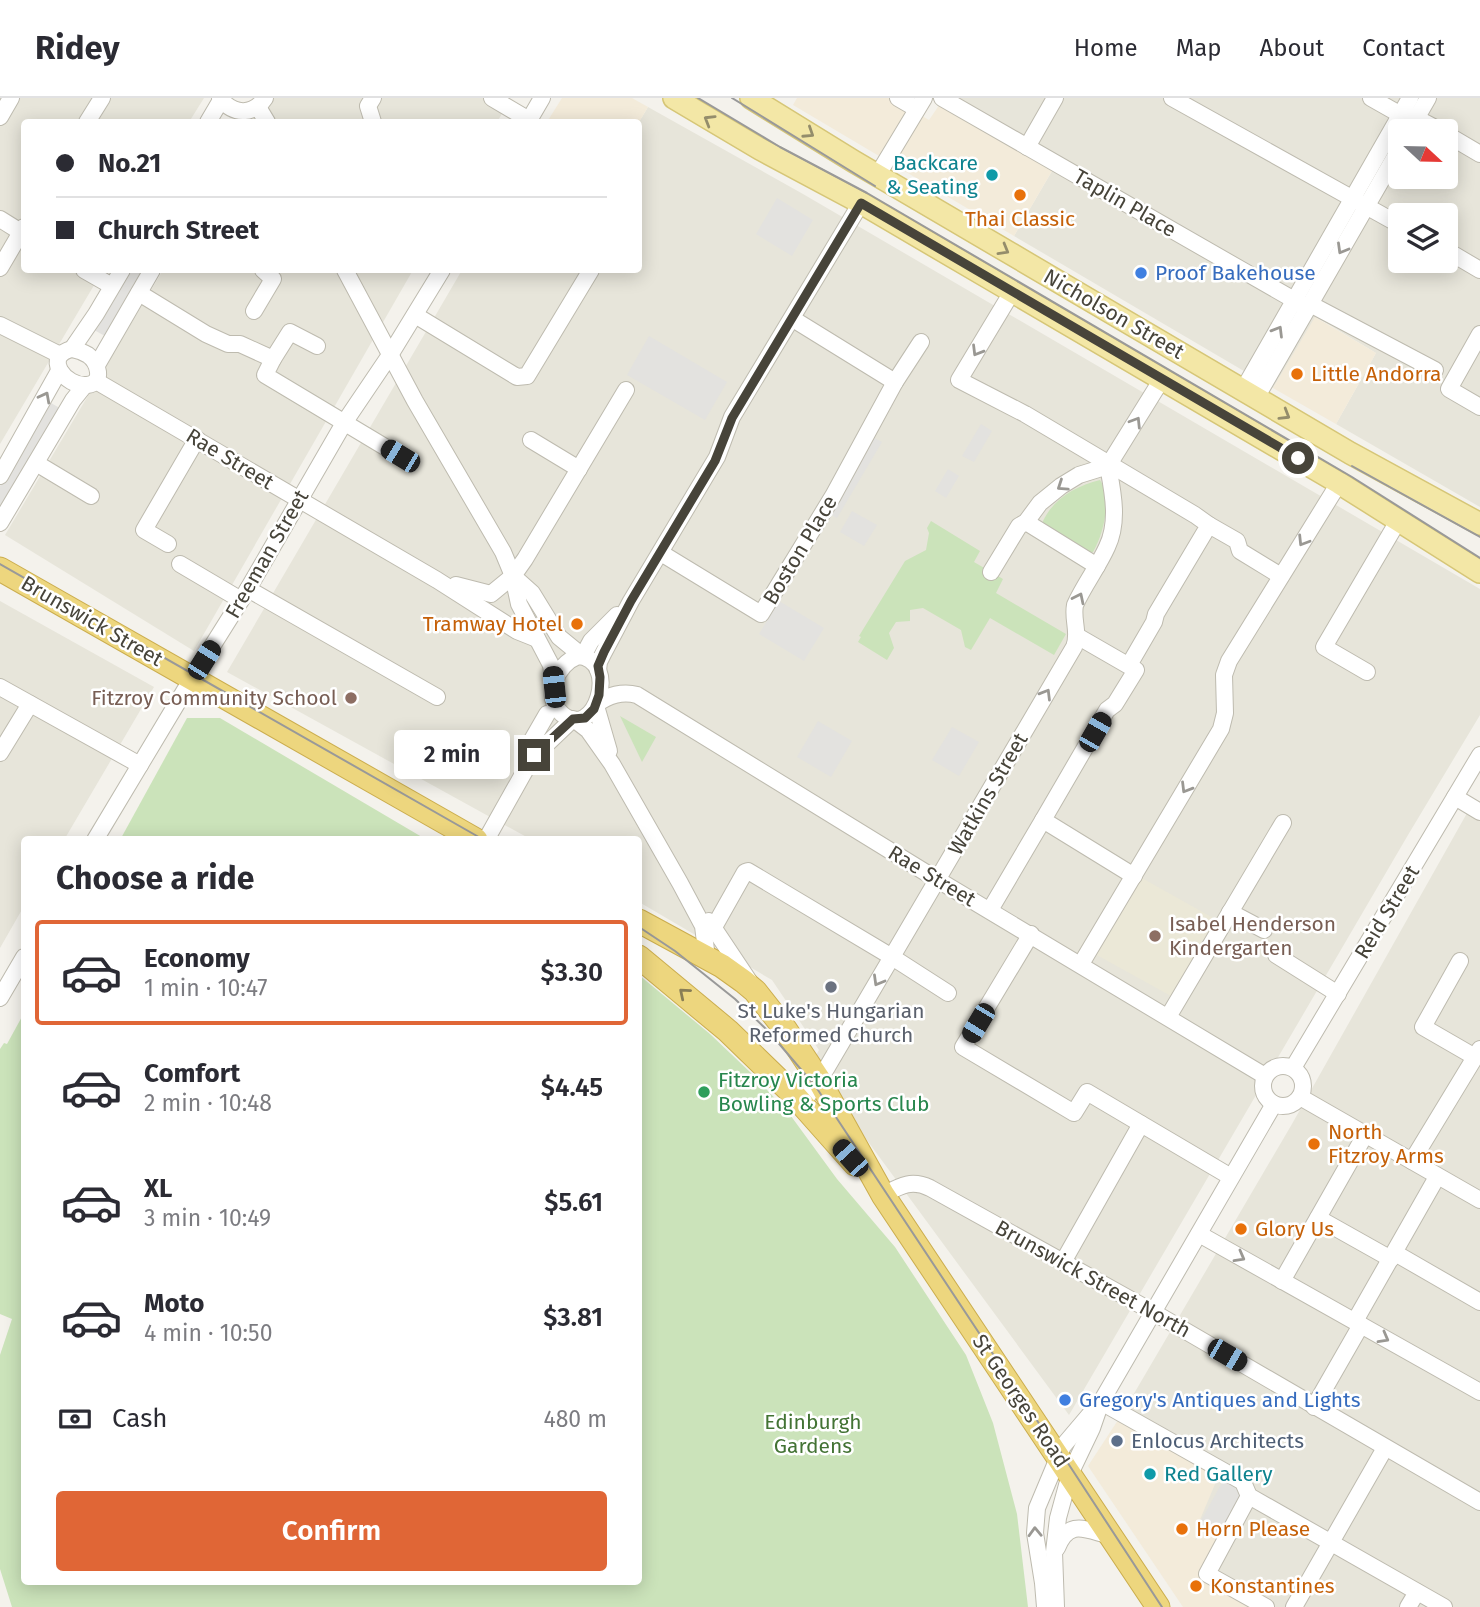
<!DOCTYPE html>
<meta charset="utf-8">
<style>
:root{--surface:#fff;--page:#f7f7f7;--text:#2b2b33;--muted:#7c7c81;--line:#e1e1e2;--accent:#e06636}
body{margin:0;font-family:"Fira Sans",sans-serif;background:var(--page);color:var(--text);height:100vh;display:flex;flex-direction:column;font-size:26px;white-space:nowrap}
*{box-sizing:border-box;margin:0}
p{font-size:23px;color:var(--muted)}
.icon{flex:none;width:38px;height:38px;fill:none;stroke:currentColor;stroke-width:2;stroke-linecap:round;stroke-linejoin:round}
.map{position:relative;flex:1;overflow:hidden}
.details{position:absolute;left:21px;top:738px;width:621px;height:749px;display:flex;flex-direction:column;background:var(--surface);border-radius:7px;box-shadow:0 4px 18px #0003}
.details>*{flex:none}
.guide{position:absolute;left:21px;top:21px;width:621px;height:154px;border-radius:7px;box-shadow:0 4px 18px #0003;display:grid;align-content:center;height:154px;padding:0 35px;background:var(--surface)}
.needle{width:46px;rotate:112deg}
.controls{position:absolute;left:1388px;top:21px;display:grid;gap:14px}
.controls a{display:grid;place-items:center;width:70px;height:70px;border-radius:7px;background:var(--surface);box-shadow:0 4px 18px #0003;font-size:35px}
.end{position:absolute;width:32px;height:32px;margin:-16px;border:9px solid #47443a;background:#fff;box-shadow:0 0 0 4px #fff}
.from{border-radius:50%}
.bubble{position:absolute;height:49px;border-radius:7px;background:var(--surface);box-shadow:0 4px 18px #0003;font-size:23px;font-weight:600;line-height:49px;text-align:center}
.car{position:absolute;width:21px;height:42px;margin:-21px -10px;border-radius:9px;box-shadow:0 0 5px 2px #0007;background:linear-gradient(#222 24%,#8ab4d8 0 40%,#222 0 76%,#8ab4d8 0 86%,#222 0)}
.guide b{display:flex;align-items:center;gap:24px;height:66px;font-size:26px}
.guide b+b{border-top:2px solid var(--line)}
.guide i{width:18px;height:18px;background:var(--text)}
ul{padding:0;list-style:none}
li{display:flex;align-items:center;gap:21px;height:105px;margin:0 14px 10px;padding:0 21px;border:4px solid transparent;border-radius:7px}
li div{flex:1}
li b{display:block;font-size:26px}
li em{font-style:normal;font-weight:600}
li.current{border-color:var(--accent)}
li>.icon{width:63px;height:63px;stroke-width:1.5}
h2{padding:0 35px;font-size:32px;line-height:84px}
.pay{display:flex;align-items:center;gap:18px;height:77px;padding:0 35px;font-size:26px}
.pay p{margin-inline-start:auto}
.cta{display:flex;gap:14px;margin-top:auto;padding:14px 35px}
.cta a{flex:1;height:80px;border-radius:7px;background:var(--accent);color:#fff;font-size:28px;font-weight:600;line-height:80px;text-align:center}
header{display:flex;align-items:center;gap:42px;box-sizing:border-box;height:98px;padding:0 35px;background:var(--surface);border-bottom:2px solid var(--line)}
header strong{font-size:33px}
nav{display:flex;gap:38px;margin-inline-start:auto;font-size:24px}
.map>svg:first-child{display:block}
.residential{fill:#e7e5da;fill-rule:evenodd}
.commercial{fill:#f3ebda}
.education{fill:#ebe8d7}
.green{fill:#cbe3ba}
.parking{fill:#e3e2df}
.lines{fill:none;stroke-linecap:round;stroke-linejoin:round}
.minor-casing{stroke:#bebbaf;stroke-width:18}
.major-casing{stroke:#d6c677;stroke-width:24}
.highway-casing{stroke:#cbad4e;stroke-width:25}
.minor{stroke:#fff;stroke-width:16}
.major{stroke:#f3e7a6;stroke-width:21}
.highway{stroke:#edd67e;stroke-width:23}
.tram{stroke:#999;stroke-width:2}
.oneway{stroke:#948d6b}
.oneway2{stroke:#9a9893}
.oneway3{stroke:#897e55}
.route{stroke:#47443a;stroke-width:9}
.culture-dot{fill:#0f9aa8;stroke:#fff;stroke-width:2.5}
.food-dot{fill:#e8710a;stroke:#fff;stroke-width:2.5}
.shop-dot{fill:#3f7fe0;stroke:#fff;stroke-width:2.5}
.education-dot{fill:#8d6e63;stroke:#fff;stroke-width:2.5}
.worship-dot{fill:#6b7280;stroke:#fff;stroke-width:2.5}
.leisure-dot{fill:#2e9e5b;stroke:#fff;stroke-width:2.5}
.service-dot{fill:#5c6f8a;stroke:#fff;stroke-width:2.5}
.labels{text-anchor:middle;stroke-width:5;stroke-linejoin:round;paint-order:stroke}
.culture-label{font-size:21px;fill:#0d838f;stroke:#fff;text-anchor:end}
.street-label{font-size:21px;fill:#47443a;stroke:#fff}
.food-label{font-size:21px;fill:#c56008;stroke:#fff;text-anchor:start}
.shop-label{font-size:21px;fill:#366cbe;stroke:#fff;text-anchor:start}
.education-label{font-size:21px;fill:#785e54;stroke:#fff;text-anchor:end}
.worship-label{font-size:21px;fill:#5b616d;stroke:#fff}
.leisure-label{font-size:21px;fill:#27864d;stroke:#fff;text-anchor:start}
.park-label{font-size:21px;fill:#437334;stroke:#fff}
.service-label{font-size:21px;fill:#4e5e75;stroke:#fff;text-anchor:start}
</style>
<header>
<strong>Ridey</strong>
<nav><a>Home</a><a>Map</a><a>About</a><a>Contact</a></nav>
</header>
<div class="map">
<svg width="1480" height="1509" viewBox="0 0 1480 1509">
<rect width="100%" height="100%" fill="#f4f2ec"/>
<g class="residential">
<path d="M0,0h204l-15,24h-165v148h79l-103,174z"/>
<path d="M266,0h237l6,4 -12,20h-246z"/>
<path d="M949,0h531v409l-144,-83 40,-71 -60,-36 -43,71 -259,-152 45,-77zM1400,33h46v46h-46zM1400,117h46v46h-46z"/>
<path d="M648,9l155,87 677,395v126l-72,120 -339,580 -258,-351 8,-14 -47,-70 -133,-78v-62h-107l-305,-168 235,-402h177v-148z"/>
<path d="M163,172h250l-219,381 -189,-116z"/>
<path d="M0,503l154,86 -90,153h-40v66l-24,42z"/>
<path d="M1471,708l9,5v796h-224l-53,-31 -4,-54 -77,-108 170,-290z"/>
</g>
<g class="commercial">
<path d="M562,0h70l16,9 -9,15h-92z"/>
<path d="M797,0h94l38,22 15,-22 115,61 -45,77 -221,-131z"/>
<path d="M1315,219l61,36 -40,71 -63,-36z"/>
<path d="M1122,1316l99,56 -22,52 24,15 -20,39 52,31h-72l-95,-141z"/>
</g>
<path class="education" d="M1140,779l75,42 -44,77 -76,-42z"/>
<g class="green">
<path d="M1100,382c12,19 4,53 -7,72l-4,1 -46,-30v-2c11,-23 33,-35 57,-41z"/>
<path d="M931,423l49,30 -6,11 29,17 -7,14 70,41 -12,21 -64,-37 -19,32 -6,-3 -4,-17 -38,-22 -13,2v11l-14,1 -7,11 5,15 -7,12 -29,-18 3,-5 -2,-1 46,-75 21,-11 3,-17 -2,-5z"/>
<path d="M620,618l36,21 -14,25z"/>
<path d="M187,620h33l207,122h-307z"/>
<path d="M639,877l71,59 40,38 38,40 49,67 58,68 71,108 27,68 24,91 11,93h-1016l-12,-38v-214l12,-36 -12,-5v-265l4,-6 3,1 17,-31v569h615z"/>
</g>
<g class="parking">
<path d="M777,100l36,22 -21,36 -36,-22z"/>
<path d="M129,172h15l-39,66 -11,-6z"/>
<path d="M649,238l78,46 -22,38 -78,-45z"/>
<path d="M51,305l12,7 -63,101v-25z"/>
<path d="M981,326l11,7 -18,31 -12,-6z"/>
<path d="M869,337l13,7 -45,76 -13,-7z"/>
<path d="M948,371l11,7 -13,22 -11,-7z"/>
<path d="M852,413l25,14 -13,21 -24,-14z"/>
<path d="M779,503l45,27 -20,33 -45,-27z"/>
<path d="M818,623l34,20 -21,36 -34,-20z"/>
<path d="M952,629l27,15 -20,34 -27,-16z"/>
<path d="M1225,1379l21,12 -24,53 -25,-14z"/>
</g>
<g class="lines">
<defs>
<g id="minor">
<path d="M220,0c13,17 33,18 45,0"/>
<path d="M373,0l-5,8 5,16"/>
<path d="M492,0l37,22"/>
<path d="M898,0l19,11"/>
<path d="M942,0l366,210"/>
<path d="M1172,0l228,127"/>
<path d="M1371,0l30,17"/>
<path d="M258,9l9,15"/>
<path d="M1403,13l38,20"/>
<path d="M0,19l11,-19"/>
<path d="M87,24l15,-24"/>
<path d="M208,24l13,-22"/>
<path d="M528,24l14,-24"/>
<path d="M1409,33l19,-33"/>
<path d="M1446,36l34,20"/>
<path d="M1027,49l28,-49"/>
<path d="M877,78l47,-78"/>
<path d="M0,121l24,15"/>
<path d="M1446,152l34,20"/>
<path d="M0,170l24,-41"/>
<path d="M84,172l28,16"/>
<path d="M345,172l70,131 88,151 10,24 6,28 32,61 3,22"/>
<path d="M1012,194l-53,88 66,34 170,101 14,10 -53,89 -2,8 -25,43"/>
<path d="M139,195l67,41 22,10h12l33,15 17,-27 27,14"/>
<path d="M1310,206l125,66"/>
<path d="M254,213l19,-32 -10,-9"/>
<path d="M415,217l102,62 10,-1 64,-106"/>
<path d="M793,221l102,63"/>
<path d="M0,227l60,30"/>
<path d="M1480,236l-31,55 31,18"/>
<path d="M72,251c5,1 11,3 16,6 10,7 17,28 -1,30 -22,2 -45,-29 -15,-36z"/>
<path d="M72,251l24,-35 26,-44"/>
<path d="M273,261l-8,16 135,81"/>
<path d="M97,267l55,-95"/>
<path d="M96,283l341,199 80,51 20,8"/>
<path d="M1243,292l167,-292"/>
<path d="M1256,300l144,-250"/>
<path d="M531,342l48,29"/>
<path d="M36,365l55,33"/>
<path d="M0,378l59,-105"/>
<path d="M1026,424l71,44"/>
<path d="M0,425l73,-123 12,-15"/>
<path d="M1209,427l28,16 3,10 41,25"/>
<path d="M168,446l-24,-14 53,-91"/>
<path d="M661,455l100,61 72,-118 62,-114 26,-40"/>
<path d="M180,466l61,36"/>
<path d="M991,474l28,-46 7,-4 14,-19 21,-17 18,-11 29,-9 54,-87"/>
<path d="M513,478l19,17 27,44 22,18"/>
<path d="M456,487l35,9 22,-18 12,-17 101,-169"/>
<path d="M248,491l189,108"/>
<path d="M1077,538l59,34 -21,34 -8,6 -64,110 91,56"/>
<path d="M578,558c43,3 17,87 -16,58 -20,-18 -5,-50 16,-58z"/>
<path d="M583,558l8,-15 26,-26"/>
<path d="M598,572l1,-8 5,-10 27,-51 86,-144 15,-40 129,-214"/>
<path d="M1367,574l-43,-25 74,-126"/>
<path d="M0,589l140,78"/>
<path d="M597,606c11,-9 26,-13 40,-9l291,179 337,202"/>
<path d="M596,608l13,45"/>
<path d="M575,622l13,10 24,34 68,119 23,43 4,32"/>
<path d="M0,655l30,-49"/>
<path d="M532,660v-18l15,-26"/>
<path d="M1455,699l25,15"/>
<path d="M95,742l99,-165 54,-86 96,-166 46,-68 52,-85"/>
<path d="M486,742l46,-82 41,-39"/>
<path d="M990,812l53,-90"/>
<path d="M1230,814l34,18"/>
<path d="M709,823l40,60"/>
<path d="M714,829l31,-55 3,-1 144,86 56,36"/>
<path d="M1031,836l-68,113 111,66 13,-21 144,85"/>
<path d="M1276,857l62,39"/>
<path d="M1460,863l-37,66 52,30"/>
<path d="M1081,866l140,-235 4,-16 -1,-38 5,-14 110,-178"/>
<path d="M0,900l24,-41"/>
<path d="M1168,919l115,-194"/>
<circle cx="1283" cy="988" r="20"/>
<path d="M1293,970l187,-313"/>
<path d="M1300,999l180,103"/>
<path d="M802,1006l24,-35 248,-422c6,-14 -2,-27 1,-42 9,-20 23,-38 32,-58 12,-25 6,-54 1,-81"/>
<path d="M1412,1063l68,-112"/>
<path d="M883,1097c17,-9 28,-16 47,-7l223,124 327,190"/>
<path d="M1318,1120l73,41"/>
<path d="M1199,1136l281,158"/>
<path d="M1395,1155l85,49"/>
<path d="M1063,1164l78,-138"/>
<path d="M1282,1183l83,-146"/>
<path d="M1355,1223l82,-144"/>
<path d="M1101,1304l142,80 6,14 195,111"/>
<path d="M1314,1309l47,-82"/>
<path d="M1249,1398l-42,78 59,33"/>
<path d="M1057,1450c12,-30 29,-18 53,-12"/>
<path d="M1045,1509l-2,-24 -8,-50 2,-25 26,-62 34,-40"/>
<path d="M1056,1509l-2,-55 4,-34 12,-44 22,-46 9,-26 173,-298"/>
<path d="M1294,1509l91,-159"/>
<path d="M1408,1509l9,-15"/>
</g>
<g id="major">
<path d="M674,0l86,51 101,54 478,280 141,89"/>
<path d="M751,0l102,63 497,292 130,71"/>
</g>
<g id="highway">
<path d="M0,471l476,271"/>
<path d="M639,823l83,45 21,15 12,10 30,38 34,51 64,115 275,412"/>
<path d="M639,859l89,74 64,62 63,71"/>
</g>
</defs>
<use href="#minor" class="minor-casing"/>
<use href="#major" class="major-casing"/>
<use href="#highway" class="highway-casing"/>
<use href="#minor" class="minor"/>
<use href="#major" class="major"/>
<use href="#highway" class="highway"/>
<g class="tram">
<path d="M698,0l82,49 87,46 485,284 128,81"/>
<path d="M732,0l143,88"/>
<path d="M1352,368l128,71"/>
<path d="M0,466l484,276"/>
<path d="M639,829l36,24 60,48 34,33 47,55 228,344 16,20 102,156"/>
</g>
</g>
<defs><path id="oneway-chevron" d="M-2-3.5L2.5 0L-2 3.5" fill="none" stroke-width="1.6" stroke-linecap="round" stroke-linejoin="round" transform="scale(1.75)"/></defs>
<g class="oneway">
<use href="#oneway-chevron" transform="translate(709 22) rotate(-149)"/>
<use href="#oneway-chevron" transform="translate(809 35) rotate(33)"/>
<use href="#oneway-chevron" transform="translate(1004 152) rotate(30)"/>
<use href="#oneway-chevron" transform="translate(1285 317) rotate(31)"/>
</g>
<g class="oneway2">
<use href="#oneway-chevron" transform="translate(1342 151) rotate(120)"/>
<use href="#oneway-chevron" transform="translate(1278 233) rotate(-59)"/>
<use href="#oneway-chevron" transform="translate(977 253) rotate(121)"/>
<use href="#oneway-chevron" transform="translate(45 299) rotate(-62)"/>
<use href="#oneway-chevron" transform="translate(1136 324) rotate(-58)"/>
<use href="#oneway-chevron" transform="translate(1062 388) rotate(146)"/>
<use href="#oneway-chevron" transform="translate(1303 443) rotate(122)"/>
<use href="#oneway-chevron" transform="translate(1079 500) rotate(-64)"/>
<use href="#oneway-chevron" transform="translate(1046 596) rotate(-59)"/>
<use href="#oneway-chevron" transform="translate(1186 690) rotate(121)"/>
<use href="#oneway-chevron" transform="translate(878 883) rotate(120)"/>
<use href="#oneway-chevron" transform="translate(1240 1159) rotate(29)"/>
<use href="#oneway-chevron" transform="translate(1384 1240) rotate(29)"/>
<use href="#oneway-chevron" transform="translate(1035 1434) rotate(-92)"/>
</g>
<use class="oneway3" href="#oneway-chevron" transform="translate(684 895) rotate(-140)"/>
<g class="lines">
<path class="route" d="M534,657l39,-36 12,-1 9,-9 5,-14 1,-18 -2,-11 6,-14 27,-51 84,-140 17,-43 129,-215 437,255"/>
</g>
<g class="culture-dot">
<circle cx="992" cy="77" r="7"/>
<circle cx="1150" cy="1376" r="7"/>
</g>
<g class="food-dot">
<circle cx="1020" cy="97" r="7"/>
<circle cx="1297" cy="276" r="7"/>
<circle cx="577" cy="526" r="7"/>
<circle cx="1314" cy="1046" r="7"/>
<circle cx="1241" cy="1131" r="7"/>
<circle cx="1182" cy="1431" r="7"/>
<circle cx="1196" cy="1488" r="7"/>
</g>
<g class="shop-dot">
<circle cx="1141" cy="175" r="7"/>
<circle cx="1065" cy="1302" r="7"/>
</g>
<g class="education-dot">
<circle cx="351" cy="600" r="7"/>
<circle cx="1155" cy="838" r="7"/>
</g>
<circle class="worship-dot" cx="831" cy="889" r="7"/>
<circle class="leisure-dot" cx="704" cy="994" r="7"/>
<circle class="service-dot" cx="1117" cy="1343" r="7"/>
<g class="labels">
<g class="culture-label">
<text x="978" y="72">Backcare<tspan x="978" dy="24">&amp; Seating</tspan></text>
<text x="1164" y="1383" text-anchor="start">Red Gallery</text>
</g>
<g class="street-label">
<text transform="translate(1125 105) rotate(30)" y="7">Taplin Place</text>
<text transform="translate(1114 216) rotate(30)" y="7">Nicholson Street</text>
<text transform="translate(230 361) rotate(31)" y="7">Rae Street</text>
<text transform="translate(800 452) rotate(-59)" y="7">Boston Place</text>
<text transform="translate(267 456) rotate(-60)" y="7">Freeman Street</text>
<text transform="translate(92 523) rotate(30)" y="7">Brunswick Street</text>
<text transform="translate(988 696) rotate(-60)" y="7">Watkins Street</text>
<text transform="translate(932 778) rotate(31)" y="7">Rae Street</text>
<text transform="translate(1387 814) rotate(-59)" y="7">Reid Street</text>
<text transform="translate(1093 1181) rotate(29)" y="7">Brunswick Street North</text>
<text transform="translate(1021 1303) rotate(56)" y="7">St Georges Road</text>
</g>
<g class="food-label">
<text x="1020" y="128" text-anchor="middle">Thai Classic</text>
<text x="1311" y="283">Little Andorra</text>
<text x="563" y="533" text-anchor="end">Tramway Hotel</text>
<text x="1328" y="1041">North<tspan x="1328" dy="24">Fitzroy Arms</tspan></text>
<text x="1255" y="1138">Glory Us</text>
<text x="1196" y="1438">Horn Please</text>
<text x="1210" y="1495">Konstantines</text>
</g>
<g class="shop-label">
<text x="1155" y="182">Proof Bakehouse</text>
<text x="1079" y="1309">Gregory's Antiques and Lights</text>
</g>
<g class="education-label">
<text x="337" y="607">Fitzroy Community School</text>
<text x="1169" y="833" text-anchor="start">Isabel Henderson<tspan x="1169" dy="24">Kindergarten</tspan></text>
</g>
<g class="worship-label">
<text x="831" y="920">St Luke's Hungarian<tspan x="831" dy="24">Reformed Church</tspan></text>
</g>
<g class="leisure-label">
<text x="718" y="989">Fitzroy Victoria<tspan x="718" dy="24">Bowling &amp; Sports Club</tspan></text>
</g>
<g class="park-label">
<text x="813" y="1331">Edinburgh<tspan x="813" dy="24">Gardens</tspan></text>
</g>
<g class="service-label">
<text x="1131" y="1350">Enlocus Architects</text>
</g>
</g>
</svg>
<div class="controls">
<a><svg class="needle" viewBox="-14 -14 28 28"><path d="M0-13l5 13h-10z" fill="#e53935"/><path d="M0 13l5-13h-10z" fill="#7c7c81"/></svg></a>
<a><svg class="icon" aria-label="layers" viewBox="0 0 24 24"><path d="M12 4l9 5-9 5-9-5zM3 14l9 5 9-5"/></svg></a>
</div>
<i class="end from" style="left:1298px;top:360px"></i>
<i class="end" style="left:534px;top:657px"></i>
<div class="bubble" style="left:394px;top:632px;width:116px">2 min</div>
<i class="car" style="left:400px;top:358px;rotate:301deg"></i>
<i class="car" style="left:204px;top:562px;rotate:32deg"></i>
<i class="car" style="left:554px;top:589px;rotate:354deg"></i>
<i class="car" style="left:1095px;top:634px;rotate:30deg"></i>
<i class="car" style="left:978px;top:925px;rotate:211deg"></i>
<i class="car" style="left:850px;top:1060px;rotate:318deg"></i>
<i class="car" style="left:1227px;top:1257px;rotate:120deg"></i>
<div class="guide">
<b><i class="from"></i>No.21</b>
<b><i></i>Church Street</b>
</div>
<section class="details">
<h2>Choose a ride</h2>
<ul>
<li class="current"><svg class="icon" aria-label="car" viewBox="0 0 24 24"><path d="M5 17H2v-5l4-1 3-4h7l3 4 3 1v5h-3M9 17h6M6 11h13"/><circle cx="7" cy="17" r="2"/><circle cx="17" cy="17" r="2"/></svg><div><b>Economy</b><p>1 min · 10:47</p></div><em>$3.30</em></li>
<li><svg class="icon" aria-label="car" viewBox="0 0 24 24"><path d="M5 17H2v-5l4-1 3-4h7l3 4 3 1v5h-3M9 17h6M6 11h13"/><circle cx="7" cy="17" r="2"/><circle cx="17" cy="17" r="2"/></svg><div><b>Comfort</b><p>2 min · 10:48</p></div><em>$4.45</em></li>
<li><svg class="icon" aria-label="car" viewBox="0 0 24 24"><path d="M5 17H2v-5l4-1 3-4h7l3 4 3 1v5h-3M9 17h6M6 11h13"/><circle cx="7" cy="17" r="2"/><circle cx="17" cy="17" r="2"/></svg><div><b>XL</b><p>3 min · 10:49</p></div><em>$5.61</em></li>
<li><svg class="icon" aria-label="car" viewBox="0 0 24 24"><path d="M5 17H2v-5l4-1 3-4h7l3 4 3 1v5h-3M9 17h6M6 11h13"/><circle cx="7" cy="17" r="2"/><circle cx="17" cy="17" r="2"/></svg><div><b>Moto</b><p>4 min · 10:50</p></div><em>$3.81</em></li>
</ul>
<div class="pay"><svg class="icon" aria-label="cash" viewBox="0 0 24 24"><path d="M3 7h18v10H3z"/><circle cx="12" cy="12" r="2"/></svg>Cash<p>480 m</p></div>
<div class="cta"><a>Confirm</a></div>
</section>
</div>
